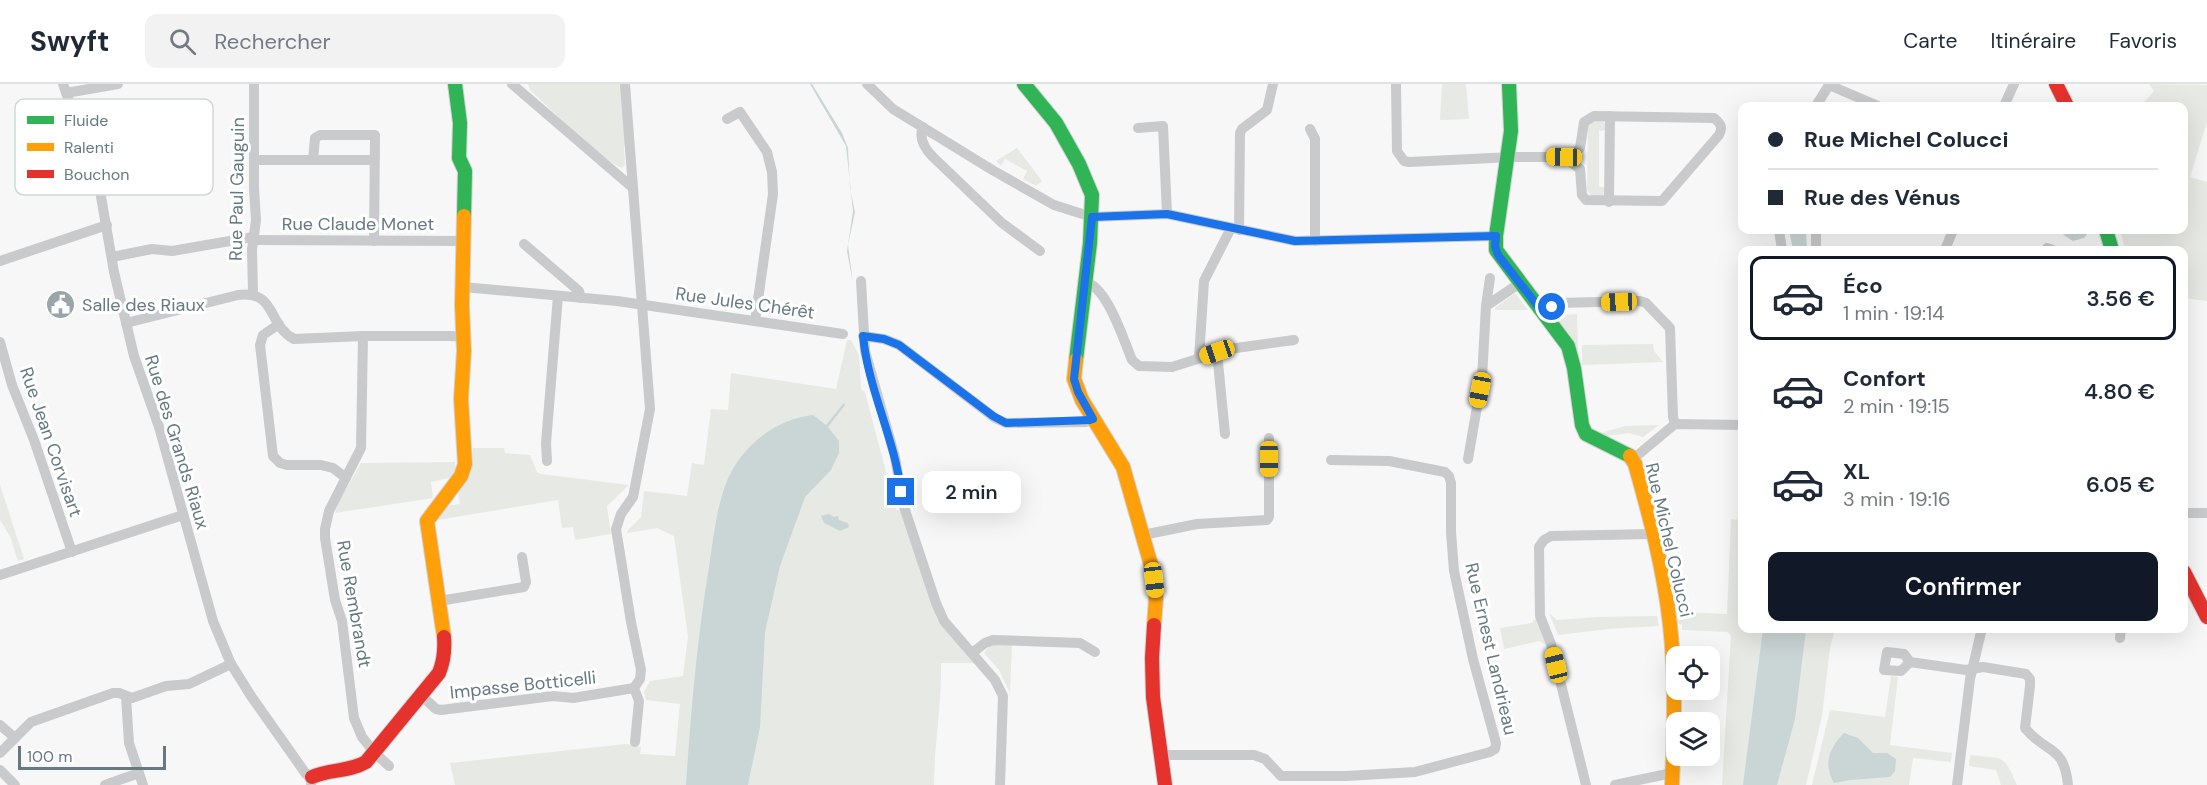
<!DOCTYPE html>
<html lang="fr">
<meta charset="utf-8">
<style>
:root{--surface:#fff;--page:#f2f2f3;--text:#1f2937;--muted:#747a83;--line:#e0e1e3;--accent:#111827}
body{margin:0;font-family:"DM Sans",sans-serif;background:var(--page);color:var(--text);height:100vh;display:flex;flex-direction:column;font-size:22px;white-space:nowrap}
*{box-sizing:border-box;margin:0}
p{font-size:20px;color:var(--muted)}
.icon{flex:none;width:33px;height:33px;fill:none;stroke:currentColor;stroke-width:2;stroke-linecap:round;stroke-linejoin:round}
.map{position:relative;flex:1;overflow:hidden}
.panel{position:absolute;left:1738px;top:162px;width:450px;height:387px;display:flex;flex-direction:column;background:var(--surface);border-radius:12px;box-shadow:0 6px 24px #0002}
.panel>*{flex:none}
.guide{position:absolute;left:1738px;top:18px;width:450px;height:132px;border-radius:12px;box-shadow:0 6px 24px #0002;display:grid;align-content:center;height:132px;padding:0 30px;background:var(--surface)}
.fabs{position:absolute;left:1666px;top:562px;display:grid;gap:12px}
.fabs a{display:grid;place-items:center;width:54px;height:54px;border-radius:12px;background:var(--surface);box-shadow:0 6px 24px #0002;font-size:30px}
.scale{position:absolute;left:18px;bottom:15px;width:148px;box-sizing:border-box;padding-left:6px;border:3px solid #657a80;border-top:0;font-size:16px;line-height:21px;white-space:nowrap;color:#657a80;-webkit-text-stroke:4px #fff;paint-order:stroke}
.end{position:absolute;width:27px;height:27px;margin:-14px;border:8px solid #1a73e8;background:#fff;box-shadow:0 0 0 3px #fff}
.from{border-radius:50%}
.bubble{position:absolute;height:42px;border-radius:12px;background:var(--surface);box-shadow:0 6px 24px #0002;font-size:20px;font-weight:600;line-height:42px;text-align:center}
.car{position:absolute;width:18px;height:36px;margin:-18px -9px;border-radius:8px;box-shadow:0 0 4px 2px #0007;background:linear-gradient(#f5c518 24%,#345 0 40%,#f5c518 0 76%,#345 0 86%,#f5c518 0)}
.guide b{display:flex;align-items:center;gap:21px;height:57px;font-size:22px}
.guide b+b{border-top:2px solid var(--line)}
.guide i{width:15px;height:15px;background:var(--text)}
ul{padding:10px 0 0;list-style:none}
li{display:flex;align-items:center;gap:18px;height:84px;margin:0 12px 9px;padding:0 18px;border:3px solid transparent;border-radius:12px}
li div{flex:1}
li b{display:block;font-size:22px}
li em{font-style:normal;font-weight:600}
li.on{border-color:var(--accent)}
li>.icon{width:54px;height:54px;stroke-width:1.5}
.cta{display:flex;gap:12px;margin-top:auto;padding:12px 30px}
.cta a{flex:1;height:69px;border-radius:12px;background:var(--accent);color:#fff;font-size:24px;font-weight:600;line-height:69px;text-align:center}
header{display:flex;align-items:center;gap:36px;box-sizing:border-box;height:84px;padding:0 30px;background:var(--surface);border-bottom:2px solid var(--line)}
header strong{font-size:28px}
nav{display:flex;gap:33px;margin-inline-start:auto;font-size:21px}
.search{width:420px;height:54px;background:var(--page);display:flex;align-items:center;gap:15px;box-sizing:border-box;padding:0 21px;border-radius:12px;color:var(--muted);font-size:22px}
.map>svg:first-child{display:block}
.green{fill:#e7e9e4}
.water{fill:#cad5d5}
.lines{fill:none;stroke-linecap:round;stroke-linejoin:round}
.fast-casing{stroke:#d2d3d4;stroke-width:16}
.slow-casing{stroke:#d2d3d4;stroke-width:16}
.jam-casing{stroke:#d2d3d4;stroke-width:16}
.street{stroke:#c8cacb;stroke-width:10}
.fast{stroke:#30b455;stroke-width:14}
.slow{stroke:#ff9f0a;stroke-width:14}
.jam{stroke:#e5322d;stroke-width:14}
.route{stroke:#1a73e8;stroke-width:8}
.labels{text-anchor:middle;stroke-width:6;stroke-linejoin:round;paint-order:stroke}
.street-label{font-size:18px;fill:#657a80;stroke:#fff}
.poi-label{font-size:18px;fill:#657a80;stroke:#fff;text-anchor:start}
.key{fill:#fff;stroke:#d1d7d9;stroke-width:1.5}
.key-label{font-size:16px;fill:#657a80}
</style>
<header>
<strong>Swyft</strong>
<div class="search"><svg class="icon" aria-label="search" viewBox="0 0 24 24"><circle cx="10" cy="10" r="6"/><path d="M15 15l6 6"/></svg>Rechercher</div>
<nav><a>Carte</a><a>Itinéraire</a><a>Favoris</a></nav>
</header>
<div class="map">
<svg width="2207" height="701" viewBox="0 0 2207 701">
<rect width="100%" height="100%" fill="#f7f7f7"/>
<g class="green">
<path d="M528,0h94l4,56 -2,8 1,17 -3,3c-15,-4 -76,-63 -92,-78z"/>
<path d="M1442,0h24l3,35 -29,1z"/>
<path d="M2149,0l58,1v37l-17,55 17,5v119l-23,-3v-48h-59l-5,-20h64v-124h-43l13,-15z"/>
<path d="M1593,37h10l3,4v5l-7,1v56h7v5l-5,5 -10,-1 -4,-6 1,-65z"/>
<path d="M1017,64l25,33 -6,5 -13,-7 4,-8 -22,-12 -4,7 -5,-5z"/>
<path d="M1515,209l13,17h-33v-2z"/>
<path d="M1562,223l1,8 14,-1 1,36 -3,1 -5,-10 2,-3 -9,-12h-4l-5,-10 3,-8z"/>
<path d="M847,256h4l8,15 2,34 4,3 31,118h5l36,109 37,44h-33c1,41 -7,81 -7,122h-479l-5,-22 176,-19 15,3 -1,7 35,2 5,-52 -34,-4 -2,-8 6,-11 33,-5 5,-39 -14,-101 -17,-8 -30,5 1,-3 13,-13 3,-26 43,5 5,-33 12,2 7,-56 17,1 3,-37 105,16z"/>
<path d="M1653,260l1,7 9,11 -81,3v-20z"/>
<path d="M1659,341l-16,12 -14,-4 -22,3 -6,-3 24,-7z"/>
<path d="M473,364h31l1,5 25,2 7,17 4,2 88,11 -22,21 4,28 -36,6 -2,-13 -11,1 -4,-28 -121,20 3,-13 20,-3 -3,-16 16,-26z"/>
<path d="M455,378l1,14 -25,6 2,16 -98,15 3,-10 23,-40z"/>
<path d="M0,401l24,74 -6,2 -8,-25 -10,-16z"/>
<path d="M1731,435l12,1v108l92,1 -5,19 -8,68 -16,69h-84l9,-149 -3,-4 -46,-2v-5l-5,-2v-4l6,-1 1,-6 43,2z"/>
<path d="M1549,529l8,7 41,-3 59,-1 2,10 -51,3 -50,6z"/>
<path d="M1536,534l12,28 -9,-5 -35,8 -4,-21 32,-5z"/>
<path d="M991,560l21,1 -2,48 -11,-23 -15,-17z"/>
<path d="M1891,592l7,1 -8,68 62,8 -1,9 -38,-4 -4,27h-97l18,-75 55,7z"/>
<path d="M1970,671c34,4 33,-2 47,30h-16l-5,-15 -27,-4z"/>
</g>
<g class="water">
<path d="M810,0h2l30,49 6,15 2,40 5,24 -7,33 5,38 -6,-32 6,-40 -7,-65z"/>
<path d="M1789,146h17l1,20h-14z"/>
<path d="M2059,146h28v4l-3,4 -11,3 -8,-5z"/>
<path d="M844,319l1,2 -17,22 11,14v12l-8,17 -26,27 -25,69 -15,66 -5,95 -12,58h-62c5,-73 11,-146 23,-218 4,-27 7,-55 16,-81 13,-37 49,-67 88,-71l13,10z"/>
<path d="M829,430l5,3 4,-1 1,4 9,3 1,4 -9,4 -16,-8 -3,-7z"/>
<path d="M1763,545h43l-11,90 -18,66h-34z"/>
<path d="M1844,649l14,5 15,15h14l9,6 -1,12 -5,6 -40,3 -16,3c-11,-19 -5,-35 10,-50z"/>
</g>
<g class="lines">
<defs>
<g id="fast">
<path d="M455,0l5,39 -1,35 6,13 -1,45"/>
<path d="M1024,0l32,39 23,41 13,31 -2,48 -14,117"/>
<path d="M1509,0l2,47 -15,105v14l72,96 6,22 8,57 4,9 44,22"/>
<path d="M2106,146l6,20"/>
</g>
<g id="slow">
<path d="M1076,276l-2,19 8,21 41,67 28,98 5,33 -2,27"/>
<path d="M1630,372l5,8c15,53 29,106 35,161 6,53 4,107 2,160"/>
<path d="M444,553l-17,-116 34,-45 4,-12 -4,-65 3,-48 -2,-45 2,-90"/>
</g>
<g id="jam">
<path d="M2056,0l11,22"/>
<path d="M2184,488l23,45"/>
<path d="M1154,541l-2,33 1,39 12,88"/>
<path d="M312,693c17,-8 37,-5 54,-15l73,-89c5,-12 6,-23 5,-36"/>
</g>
</defs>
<use href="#fast" class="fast-casing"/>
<use href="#slow" class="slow-casing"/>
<use href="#jam" class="jam-casing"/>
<g class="street">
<path d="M63,0l36,101 15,87 20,84 25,71 54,194 18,43 20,32 55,78 6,3 -1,8"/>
<path d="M512,0l121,104 17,221 -17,88 -12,17 -5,15 15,93 10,48 -1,9 -6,9 5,13 -4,41"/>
<path d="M625,0l8,104"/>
<path d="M867,0l26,25 101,62 60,34 38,12 75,-3 128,27 201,-5"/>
<path d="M1396,0l1,67 7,10 5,1 104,-5h51l10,-3 6,-6 4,-26 10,-6 120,2c7,6 9,9 5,17l-57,66 -76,-1 -4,-5 -2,-26 -16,-12"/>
<path d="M66,9l52,-9"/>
<path d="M1816,22l13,-21 49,21"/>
<path d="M2004,22l10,-22"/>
<path d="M727,35l13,-7 27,40 5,20 1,22 -18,127"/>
<path d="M923,43c-5,12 2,22 10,30l69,66 38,28"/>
<path d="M1138,44l25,-2 4,88"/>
<path d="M1310,45l5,10v102"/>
<path d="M255,76h58"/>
<path d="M1609,118l1,-86"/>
<path d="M1239,146l1,-97 2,-4 25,-19 6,-26"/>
<path d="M1779,146l3,20"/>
<path d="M1816,146v20"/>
<path d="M253,156l210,1"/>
<path d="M374,157l1,-106h-55l-5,3 -2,22h61"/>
<path d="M524,160l55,47 2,7"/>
<path d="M1945,166l8,-20"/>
<path d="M2046,166l1,-2 6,2"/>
<path d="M112,173l40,-8 20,2 81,-14"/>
<path d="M0,177l107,-36"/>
<path d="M861,197l4,70 30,106 8,47 33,99 8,18 51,59 8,16 -3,89"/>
<path d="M1085,198c22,4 39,59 47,78l7,6 33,1 57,-18 65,-9"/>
<path d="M463,203l154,14 226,33"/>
<path d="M253,209l-1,-43 4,-30 -2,-32v-104"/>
<path d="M1486,222l4,-28"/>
<path d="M1544,229l13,-10 83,-2 6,2 24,25 3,89 2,7"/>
<path d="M126,239l112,-28c39,-5 29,30 56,44l69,-3h88l13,1"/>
<path d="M279,240l-16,11 -3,10 13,111 7,7 7,2h34l12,3 13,10"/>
<path d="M363,252l-2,112 -32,63 -4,18v9l10,62 7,21 12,97 8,19 13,16 14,13"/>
<path d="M863,252l21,3 15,6 96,73 11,5 80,-1 7,-3"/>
<path d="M0,258l12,43 22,55 38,112"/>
<path d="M1217,268l8,82"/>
<path d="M1199,274l5,-77 27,-53"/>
<path d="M1468,375l14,-81 4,-72 34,-23"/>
<path d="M1633,375l42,-35 68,1"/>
<path d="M547,377l-1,-18 12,-147"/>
<path d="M2184,429h23"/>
<path d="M1143,451l54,-11 70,-4 2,-3v-79"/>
<path d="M0,491l183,-60"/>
<path d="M439,517l85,-14 2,-5 -4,-25"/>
<path d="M2120,554l1,-10"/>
<path d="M972,569l13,-10 8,-3 87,3 15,9"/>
<path d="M1910,578l-9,9 -17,-1 3,-18 17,2 6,8 56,8 17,-3 43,7 4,5v7l-5,42c21,26 39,16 43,57"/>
<path d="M421,611l15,14 5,1 112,-14 20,2 61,-10"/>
<path d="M126,613l3,46 14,42"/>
<path d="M0,641l15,13"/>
<path d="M0,669l31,-31 82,-29h6l13,5 34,-12 23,-2 42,-20"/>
<path d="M1161,671h93l11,4 16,17h65l69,-4 75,-20 5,-3 1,-6 -23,-84 -19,-88 -3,-39v-49l-2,-7 -4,-4 -56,-11 -58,-1"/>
<path d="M0,686l15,15"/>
<path d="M105,701l34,-12"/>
<path d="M1586,701l-35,-141 -11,-28 -1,-69 5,-7 7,-4 101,-2"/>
<path d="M1615,701l57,-12"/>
<path d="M1957,701l13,-106 12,-51"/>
</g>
<use href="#fast" class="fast"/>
<use href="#slow" class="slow"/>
<use href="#jam" class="jam"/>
</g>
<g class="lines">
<path class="route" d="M901,408c-6,-53 -33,-103 -38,-156l21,3 15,6 94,71 13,7 84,-3 3,-1 -15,-27 -4,-13 18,-162 75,-3 128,27 201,-5 -1,10 3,9 46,59 8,-7"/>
</g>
<defs>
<symbol id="civic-disc" viewBox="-11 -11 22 22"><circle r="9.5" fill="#98a6aa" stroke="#fff"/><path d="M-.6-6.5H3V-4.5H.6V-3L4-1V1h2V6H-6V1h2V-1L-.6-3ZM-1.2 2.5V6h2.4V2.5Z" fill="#fff"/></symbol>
</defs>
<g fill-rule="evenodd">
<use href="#civic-disc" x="44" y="204" width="33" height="33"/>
</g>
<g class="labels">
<g class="street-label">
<text transform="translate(237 105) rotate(-89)" y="6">Rue Paul Gauguin</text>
<text x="358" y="146">Rue Claude Monet</text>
<text transform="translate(745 219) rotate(8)" y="6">Rue Jules Chérêt</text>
<text transform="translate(51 358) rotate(71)" y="6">Rue Jean Corvisart</text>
<text transform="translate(177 358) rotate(73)" y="6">Rue des Grands Riaux</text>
<text transform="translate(1669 456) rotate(77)" y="6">Rue Michel Colucci</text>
<text transform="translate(354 520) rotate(80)" y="6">Rue Rembrandt</text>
<text transform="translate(1491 565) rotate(77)" y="6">Rue Ernest Landrieau</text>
<text transform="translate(523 601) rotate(-6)" y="6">Impasse Botticelli</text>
</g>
<g class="poi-label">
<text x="82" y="227">Salle des Riaux</text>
</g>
</g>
<rect x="15" y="15" width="198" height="96" rx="9" class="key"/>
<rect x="27" y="32" width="27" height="8" fill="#30b455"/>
<rect x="27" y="59" width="27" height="8" fill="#ff9f0a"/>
<rect x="27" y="86" width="27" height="8" fill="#e5322d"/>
<g class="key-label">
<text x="64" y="42">Fluide</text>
<text x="64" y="69">Ralenti</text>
<text x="64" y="96">Bouchon</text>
</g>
</svg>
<div class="fabs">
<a><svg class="icon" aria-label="locate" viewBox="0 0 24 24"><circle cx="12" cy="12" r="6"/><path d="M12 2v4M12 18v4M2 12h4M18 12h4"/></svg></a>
<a><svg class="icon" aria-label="layers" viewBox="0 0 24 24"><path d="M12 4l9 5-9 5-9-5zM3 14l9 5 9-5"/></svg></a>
</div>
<div class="scale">100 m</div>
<i class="end from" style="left:1552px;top:223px"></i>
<i class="end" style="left:901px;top:408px"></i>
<div class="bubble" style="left:922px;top:387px;width:99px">2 min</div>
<i class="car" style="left:1564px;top:73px;rotate:271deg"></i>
<i class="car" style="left:1619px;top:218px;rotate:268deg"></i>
<i class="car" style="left:1217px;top:268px;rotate:251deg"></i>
<i class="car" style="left:1480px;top:306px;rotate:191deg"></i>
<i class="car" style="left:1269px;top:375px;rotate:180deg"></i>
<i class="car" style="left:1154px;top:496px;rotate:173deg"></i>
<i class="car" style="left:1556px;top:581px;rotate:346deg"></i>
<div class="guide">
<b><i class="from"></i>Rue Michel Colucci</b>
<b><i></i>Rue des Vénus</b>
</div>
<section class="panel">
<ul>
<li class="on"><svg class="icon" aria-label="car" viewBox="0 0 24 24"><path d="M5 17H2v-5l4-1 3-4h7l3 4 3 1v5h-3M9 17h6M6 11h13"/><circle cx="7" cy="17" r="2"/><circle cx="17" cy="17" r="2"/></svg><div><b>Éco</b><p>1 min · 19:14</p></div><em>3.56 €</em></li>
<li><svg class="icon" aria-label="car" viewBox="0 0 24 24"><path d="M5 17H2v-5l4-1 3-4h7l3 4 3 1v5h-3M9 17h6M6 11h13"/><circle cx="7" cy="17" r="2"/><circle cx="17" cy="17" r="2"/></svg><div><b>Confort</b><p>2 min · 19:15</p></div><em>4.80 €</em></li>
<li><svg class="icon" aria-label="car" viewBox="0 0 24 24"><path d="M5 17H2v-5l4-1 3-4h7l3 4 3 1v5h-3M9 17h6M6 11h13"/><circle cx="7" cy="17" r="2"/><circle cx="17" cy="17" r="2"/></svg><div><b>XL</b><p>3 min · 19:16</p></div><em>6.05 €</em></li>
</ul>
<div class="cta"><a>Confirmer</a></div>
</section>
</div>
